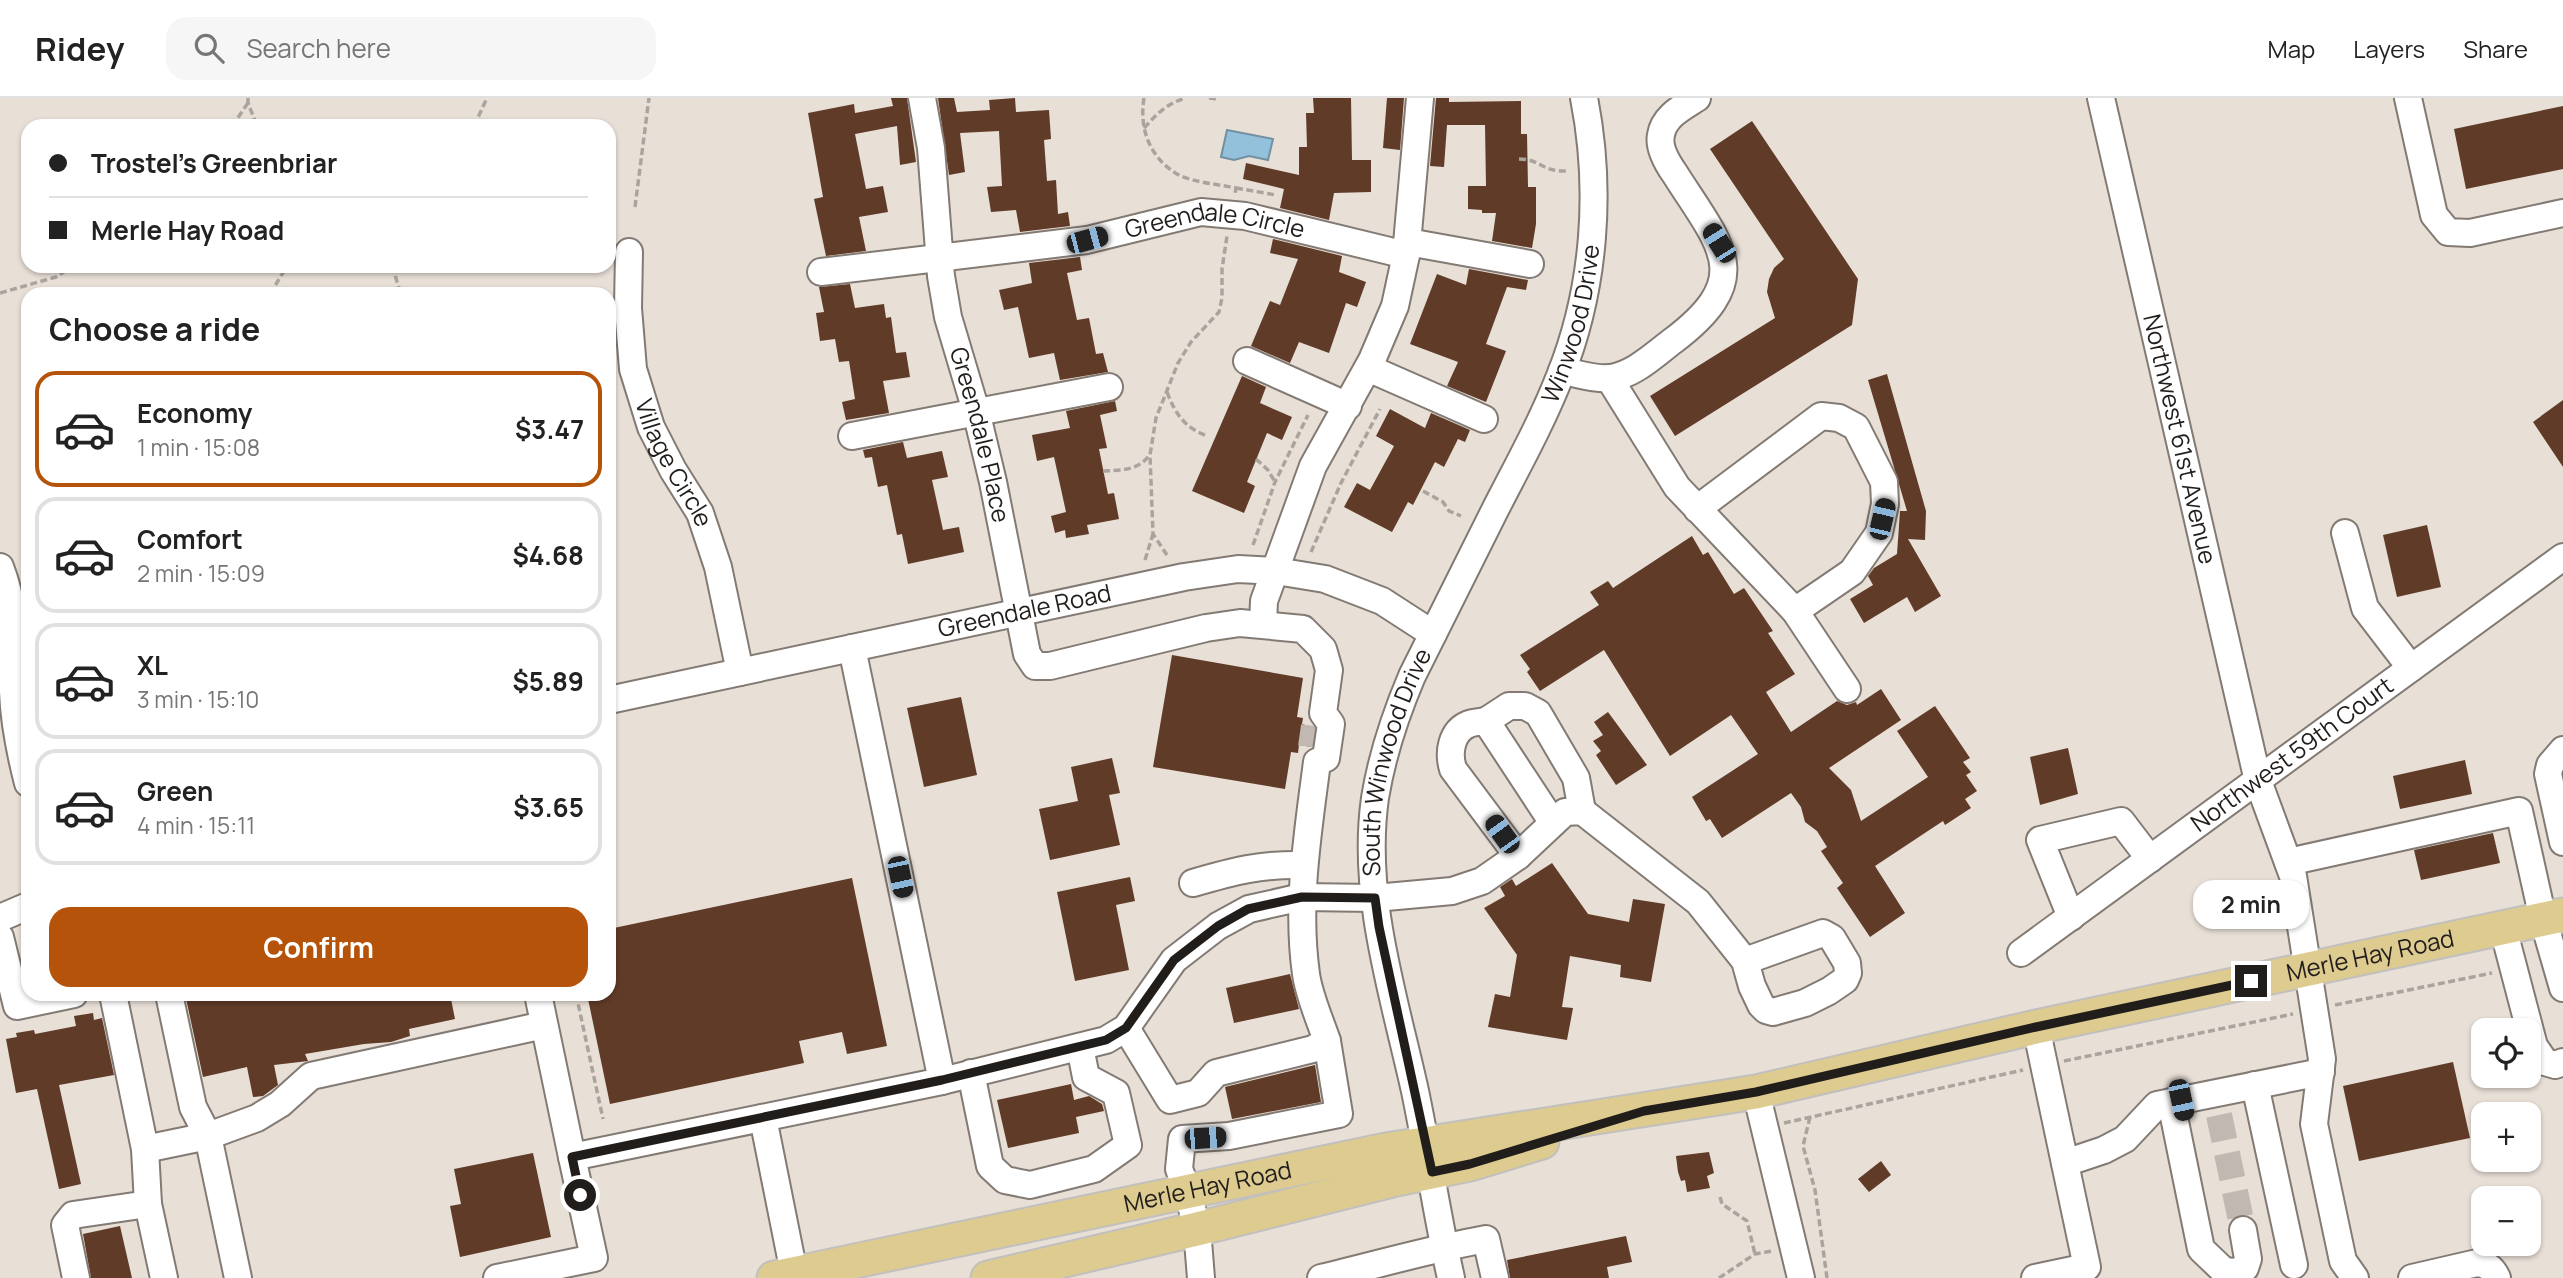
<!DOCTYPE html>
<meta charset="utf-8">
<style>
:root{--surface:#fff;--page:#f6f6f6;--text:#222;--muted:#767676;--line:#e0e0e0;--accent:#b45309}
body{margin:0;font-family:Manrope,sans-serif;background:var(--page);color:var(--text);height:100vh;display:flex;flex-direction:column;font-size:26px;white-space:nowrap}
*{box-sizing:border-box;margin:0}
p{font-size:23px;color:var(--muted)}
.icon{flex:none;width:38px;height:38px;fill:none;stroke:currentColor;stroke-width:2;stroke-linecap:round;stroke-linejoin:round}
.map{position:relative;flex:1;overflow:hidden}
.sheet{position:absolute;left:21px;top:189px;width:595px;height:714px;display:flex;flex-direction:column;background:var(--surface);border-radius:21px;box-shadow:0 2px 5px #0004}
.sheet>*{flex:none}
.banner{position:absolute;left:21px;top:21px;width:595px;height:154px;border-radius:21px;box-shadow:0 2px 5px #0004;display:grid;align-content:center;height:154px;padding:0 28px;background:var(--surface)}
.buttons{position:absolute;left:2471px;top:920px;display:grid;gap:14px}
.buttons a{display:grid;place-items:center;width:70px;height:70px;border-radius:14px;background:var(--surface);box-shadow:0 2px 5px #0004;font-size:35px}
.end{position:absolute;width:32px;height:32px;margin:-16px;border:9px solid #211d1b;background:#fff;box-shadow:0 0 0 4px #fff}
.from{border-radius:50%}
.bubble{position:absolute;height:49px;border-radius:21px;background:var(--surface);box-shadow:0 2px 5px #0004;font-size:23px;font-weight:700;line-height:49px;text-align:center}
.car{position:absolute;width:21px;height:42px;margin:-21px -10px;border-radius:9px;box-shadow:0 0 5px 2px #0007;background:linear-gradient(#222 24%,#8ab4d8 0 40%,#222 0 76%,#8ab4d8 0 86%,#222 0)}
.banner b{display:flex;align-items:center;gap:24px;height:66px;font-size:26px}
.banner b+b{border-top:2px solid var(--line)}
.banner i{width:18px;height:18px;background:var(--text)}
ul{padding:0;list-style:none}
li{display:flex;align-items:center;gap:21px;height:116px;margin:0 14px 10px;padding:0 14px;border:4px solid var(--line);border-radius:21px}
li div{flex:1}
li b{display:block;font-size:26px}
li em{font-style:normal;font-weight:700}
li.active{border-color:var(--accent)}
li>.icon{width:63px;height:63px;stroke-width:1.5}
h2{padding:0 28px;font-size:32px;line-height:84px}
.action{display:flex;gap:14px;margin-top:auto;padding:14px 28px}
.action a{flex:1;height:80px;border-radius:21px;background:var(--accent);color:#fff;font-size:28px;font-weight:700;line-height:80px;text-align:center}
header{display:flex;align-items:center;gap:42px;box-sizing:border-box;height:98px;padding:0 35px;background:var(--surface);border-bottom:2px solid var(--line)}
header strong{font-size:33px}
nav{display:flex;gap:38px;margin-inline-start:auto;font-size:24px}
.search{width:490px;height:63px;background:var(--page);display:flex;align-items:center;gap:18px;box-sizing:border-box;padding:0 24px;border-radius:21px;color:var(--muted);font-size:26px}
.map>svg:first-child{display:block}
.water{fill:#93c1dc;stroke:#7190a2;stroke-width:2}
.building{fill:#603b27}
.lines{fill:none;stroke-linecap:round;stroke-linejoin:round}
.minor-tunnel{stroke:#c0b8b1;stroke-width:26;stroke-dasharray:26 13;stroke-linecap:butt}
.minor-casing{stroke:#827a73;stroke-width:30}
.major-casing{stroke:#c1c0bf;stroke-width:37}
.path{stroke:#aba49e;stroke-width:3.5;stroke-dasharray:7 3.5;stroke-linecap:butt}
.minor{stroke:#fff;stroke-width:26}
.major{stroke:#ddcb90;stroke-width:33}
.route{stroke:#211d1b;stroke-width:9}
.labels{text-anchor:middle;stroke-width:7;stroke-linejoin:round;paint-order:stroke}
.street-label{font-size:24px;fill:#211d1b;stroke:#f6ece4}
</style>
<header>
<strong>Ridey</strong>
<div class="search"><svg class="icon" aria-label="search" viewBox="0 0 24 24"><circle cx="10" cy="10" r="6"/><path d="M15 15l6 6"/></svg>Search here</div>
<nav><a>Map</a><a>Layers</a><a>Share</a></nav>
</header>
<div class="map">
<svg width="2563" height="1180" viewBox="0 0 2563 1180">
<rect width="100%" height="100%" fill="#e8dfd7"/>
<path class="water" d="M1227,32l46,9 -5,21 -19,-4 -15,4 -13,-3z"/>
<g class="building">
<path d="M891,0h16l9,64 -16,3 -3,-39 -42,8 11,55 17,-3 5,26 -29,5 7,34 -40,5 -12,-57 9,-2 -15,-84 46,-9 1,9 38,-7z"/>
<path d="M938,0h16l3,14 33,-2 -1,-10 26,-2 1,14 33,-2 2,29 -7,1 3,41 9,-1 2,34 10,-2 2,14 -50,6 -4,-22 -25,2 -4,-25 15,-1 -3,-55 -39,2 5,39 -16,3z"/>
<path d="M1313,0h38l1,62h19v32l-37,1 -5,27 -49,-12 4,-19 -41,-10 3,-16 53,12v-28h8l-1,-34h8z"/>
<path d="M1387,0h17l-4,52 -17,-2z"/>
<path d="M1436,0h13v4l72,-1v33h6l1,53h8v37l-4,24 -40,-7 4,-28h-14v-3l-14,-1v-23h18l-1,-61h-38l-3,42 -14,-1z"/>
<path d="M2563,8v63l-97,20 -12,-60z"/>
<path d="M1752,23l106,158 -6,46 -177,111 -25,-40 125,-78 -8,-26 2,-13 5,-11 10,-9 -74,-110z"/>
<path d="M1273,141l69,17 -3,16 27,10 -9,25 -11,-4 -17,50 -30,-11 -9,21 -39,-17 19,-45 10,4 18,-46 -28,-6z"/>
<path d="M1080,159l2,13 -15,3 10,47 12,-2 7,36 7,-1 5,19 -48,8 -6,-27 -25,5 -11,-51 -14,3 -5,-20 33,-7 -3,-20z"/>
<path d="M1469,171l59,11 -2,10 -19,-3 -21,57 20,7 -20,51 -39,-16 11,-24 -48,-18 27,-70 29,11z"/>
<path d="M850,186l5,24 29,-4 2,14 5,-1 5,36 10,-1 4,25 -27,4 6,32 -43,7 -4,-18 13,-3 -6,-38 -10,1 -4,-23 -15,2 -4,-28 8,-1 -5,-25z"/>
<path d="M1887,276l39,137 -1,29 -17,-1 33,57 -26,16 -8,-15 -43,26 -14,-24 23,-14 -5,-9 6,-8 23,-14 3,-43h7l-39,-131z"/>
<path d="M1242,278l24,11 -6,16 32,14 -10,23 -15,-7 -20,49 8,4 -11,27 -52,-22z"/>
<path d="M2563,302v67l-30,-45z"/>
<path d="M1115,303l2,10 -17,4 7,33 -8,1 9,45 6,-1 5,26 -32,6 2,9 -23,4 -1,-8 -10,3 -4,-17 15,-4 -12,-55 -17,4 -5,-26 38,-7 -4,-17z"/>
<path d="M1390,311l35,19 6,-15 39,17 -5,12 -7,-3 -14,28 -9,-5 -22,43 -5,-3 -16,30 -48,-25 13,-24 13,7 24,-44 -18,-10z"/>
<path d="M903,344l4,16 35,-7 6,26 -16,3 11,50 16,-3 5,25 -56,12 -6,-30 -5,1 -10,-50 -9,2 -6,-30 -7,1 -2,-8z"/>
<path d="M2427,427l14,62 -44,10 -14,-62z"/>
<path d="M1692,438l11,19 5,-3 26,42 10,-6 29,43 -5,2 27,41 -29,18 25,40 46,-31 10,4 9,-3 1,3 24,-16 20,31 -72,48 22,22 10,31 67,-44 -31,-46 38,-25 35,52 -7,4 8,10 -5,3 11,16 -12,8 6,9 -26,17 -2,-4 -68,45 30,47 -35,24 -33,-49 6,-5 -22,-32 6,-4 -10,-16 -12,-9 -4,-15 -10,-14 -69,45 -12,-19 -4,2 -14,-24 66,-43 -27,-39 -61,41 -66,-106 -64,41 -13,-19 3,-3 -10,-14 79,-50 -9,-13 18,-11 5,7z"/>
<path d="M1172,557l131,23 -6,39 6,1 -1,6 12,4 -2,19 -13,-2 -1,8 -7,-1 -6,37 -132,-22z"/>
<path d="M961,599l16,78 -53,12 -17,-79z"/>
<path d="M1608,614l39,53 -31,20 -20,-30 5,-4 -8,-10 10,-6 -9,-13z"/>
<path d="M2068,650l10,46 -38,11 -10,-48z"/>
<path d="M1112,660l8,35 -11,2 11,50 -70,15 -11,-51 39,-8 -7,-34z"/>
<path d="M2465,662l7,34 -72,15 -7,-33z"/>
<path d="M2493,735l7,30 -79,17 -7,-30z"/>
<path d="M1552,765l36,51 41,8 4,-23 32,5 -14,78 -31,-5 1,-12 -51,-9 -8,51 11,1 -6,32 -79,-13 7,-33 15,3 7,-42 -33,-47 21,-12 -5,-9 12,-8 4,7z"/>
<path d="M1130,779l5,24 -19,4 13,65 -54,11 -18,-89z"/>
<path d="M852,780l35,168 -40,8 -5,-22 -43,9 5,22 -194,41 -23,-110h22v-65z"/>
<path d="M1290,876l9,35 -65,14 -8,-35z"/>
<path d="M185,896h265l5,25 -46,10 1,7 -19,6 -27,2 -59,10 3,7 -34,4 4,20 -15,11 -10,1 -6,-30 -44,10z"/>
<path d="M93,915l1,7 8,-2 12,57 -55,10 22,99 -22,5 -22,-100 -21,4 -10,-54 11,-2 -1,-4 18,-3 1,4 41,-8 -2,-10z"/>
<path d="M2453,964l17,76 -111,23 -16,-75z"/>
<path d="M1315,967l6,37 -89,17 -7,-32z"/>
<path d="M1071,986l3,16 15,-4 13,8 2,7 -28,6 3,16 -71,15 -11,-48z"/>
<path d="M1709,1054l5,21 -7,3 3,12 -23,4 -2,-12 -4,1 -3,-9 -2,-16z"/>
<path d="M533,1055l18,84 -91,20 -10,-51 11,-2 -7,-35z"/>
<path d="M1881,1063l10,14 -22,17 -11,-13z"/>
<path d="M120,1128l12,52h-41l-8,-44z"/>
<path d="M1626,1138l6,26 -25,5 2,11h-99l-3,-18z"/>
</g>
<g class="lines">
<g class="minor-tunnel">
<path d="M1311,649l3,-21"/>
<path d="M2219,1017l24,115"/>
</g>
<defs>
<g id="minor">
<path id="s1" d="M922,0l9,50 10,128 7,41 28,94 17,71 34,172 8,12h15l156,-38 34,-5 63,6 20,20 6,21 -6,43 8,11 -5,34 -9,4c-9,70 -21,141 -11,212 3,22 14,46 21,67l-14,8 -97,24 -18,20 -28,7 -44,-72"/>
<path id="s2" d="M2101,0l157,683 35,95 29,183 -8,65 29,137 12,17"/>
<path d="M2408,0l26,117 14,17 22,1 93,-20"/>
<path d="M1408,144l122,22"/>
<path id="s3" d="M629,154l-1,56 5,61 18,58 22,43 27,43 18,54 22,105"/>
<path id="s4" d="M821,174l266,-32 114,-28 44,4 161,39"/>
<path d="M1247,263l101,45"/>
<path d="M1368,270l116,51"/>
<path d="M1562,273c14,2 34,9 48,7 24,-3 45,-24 64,-38 83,-63 46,-95 1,-166 -7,-10 -17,-26 -14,-39 3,-19 22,-28 36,-37"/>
<path d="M1609,280l68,109 118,124 57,-39 27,-39 6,-29 -1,-22 -28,-55 -17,-9 -18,-2 -124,93"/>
<path d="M852,338l257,-49"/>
<path d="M2345,435l20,75 46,60"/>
<path d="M0,469c18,46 11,77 13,124 1,32 7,61 15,92"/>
<path d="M1795,513l52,78"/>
<path d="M1263,526l1,-23 49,-135 59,-106 23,-54 11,-51 14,-157"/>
<path d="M852,550l90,433"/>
<path id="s5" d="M609,602l575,-123 54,-8 38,2 49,8 57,22 51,33"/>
<path d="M1486,623l23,-15h16l13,7 38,65 6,33"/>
<path d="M2563,652l-13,15 -2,9 15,68"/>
<path d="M1518,758l-65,-87c-5,-16 -2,-38 16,-45 4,-2 12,-2 17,-3l67,102"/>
<path d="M2288,764l231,-51 24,108 20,69"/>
<path d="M1193,785c41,-12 68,-19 110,-18"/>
<path d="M2071,819l-31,-77 81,-19 29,38"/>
<path d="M0,820l28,-12"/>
<path d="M2503,830l31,118 11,16 10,3 8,-3"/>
<path d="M0,839l17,69 57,-12"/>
<path id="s6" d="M2021,855l542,-396"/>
<path d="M113,896l32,155 3,55 16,74"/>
<path d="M169,896l24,113 15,29 30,142"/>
<path d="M538,896l34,163 370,-76 164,-41 20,-12 48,-68 44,-34 31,-17 53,-12 73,1 77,-7 30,-10 36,-25 47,-44 17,-1 116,91 47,59 7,25 9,19 5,5 7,2 32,-9 24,-12 16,-11 3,-7 -1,-10 -15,-25 -9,-5 -78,28"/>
<path d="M971,975l19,93 15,14 25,5 64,-16 34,-24 -12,-52 -30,-16 -6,-30"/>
<path d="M2255,987l39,180"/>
<path d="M1756,994l45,186"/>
<path d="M2171,1004l30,147 23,22 11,1 10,-4 3,-9 -5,-29"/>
<path d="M763,1020l32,160"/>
<path d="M145,1051l63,-13 49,-18 23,-14 31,-28 233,-51"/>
<path d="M2065,1065l39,-13 21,-11 32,-34 164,-33"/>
<path d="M76,1180l-11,-53 8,-10 75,-11"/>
<path d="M497,1180l97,-20 -22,-101"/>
<path d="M1201,1180l-4,-49 -9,-37 -9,-23 3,-30 47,-3 110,-22 -12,-73"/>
<path d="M1321,1180c55,-13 109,-29 165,-39l9,39"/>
<path id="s7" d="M1451,1180c-14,-62 -23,-125 -36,-187 -21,-95 -54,-195 -40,-293 7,-43 20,-82 37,-122 28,-55 55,-111 83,-166 23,-45 47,-88 65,-134 35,-87 42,-187 24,-278"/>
<path d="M2035,1180l52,-11 -51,-240"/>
<path d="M2412,1180l65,-15c11,1 16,6 20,15"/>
</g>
<g id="major">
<path id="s8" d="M774,1180l612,-128 370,-58 280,-65 527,-112"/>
<path d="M988,1180l209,-49 195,-49 78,-16 72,-22"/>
</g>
</defs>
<use href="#minor" class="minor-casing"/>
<use href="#major" class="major-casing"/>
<g class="path">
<path d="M248,0v5l9,23"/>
<path d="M1144,0c-5,30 5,59 33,76 17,9 41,10 59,14l-1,6"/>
<path d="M1209,0l10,1"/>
<path d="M232,28l16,-23"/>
<path d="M474,28l13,-28"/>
<path d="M1144,30c13,-14 23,-25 42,-30"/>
<path d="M1519,61c22,0 22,13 48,12"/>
<path d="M1236,90l40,7"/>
<path d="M635,109l14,-109"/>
<path d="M392,168l9,28"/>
<path d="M0,195l56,-16 17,-11"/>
<path d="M270,196l17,-28"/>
<path d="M1167,294c8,21 17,35 38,43"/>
<path d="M1256,361l12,11 7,12"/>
<path d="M1103,373c18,-1 34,0 46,-15"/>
<path d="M1423,393l20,11 6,9 12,5"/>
<path d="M1253,447l22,-63 33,-67"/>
<path d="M1311,454l30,-69 39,-74"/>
<path d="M1167,457l-14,-21 -3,-79 6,-37 22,-55 13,-21 28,-30 3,-14v-29l5,-33"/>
<path d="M1145,462l8,-26"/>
<path d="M576,896l27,125"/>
<path d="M2335,907l157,-32"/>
<path d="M2064,963l229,-47"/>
<path d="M1810,1019l-7,29 12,44 12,88"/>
<path d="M1784,1025l239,-53"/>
<path d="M1720,1099l2,7 25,17 8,33"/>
<path d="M1719,1180l36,-24 17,-3"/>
</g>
<use href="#minor" class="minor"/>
<use href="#major" class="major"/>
</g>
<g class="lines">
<path class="route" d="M580,1097l-8,-38 370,-77 164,-40 20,-12 48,-68 44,-34 30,-17 54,-12 73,1 4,29 53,245 38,-8 174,-53 112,-19 280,-65 215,-46"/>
</g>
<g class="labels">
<g class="street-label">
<text dy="8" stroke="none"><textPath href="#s4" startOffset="399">Greendale Circle</textPath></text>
<text dy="8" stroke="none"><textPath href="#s7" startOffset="1004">Winwood Drive</textPath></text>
<text dy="8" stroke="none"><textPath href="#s1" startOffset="343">Greendale Place</textPath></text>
<text dy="8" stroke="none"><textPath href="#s2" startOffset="350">Northwest 61st Avenue</textPath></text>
<text dy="8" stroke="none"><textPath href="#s3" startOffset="220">Village Circle</textPath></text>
<text dy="8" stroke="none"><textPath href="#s5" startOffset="425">Greendale Road</textPath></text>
<text dy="8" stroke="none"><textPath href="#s6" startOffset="336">Northwest 59th Court</textPath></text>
<text dy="8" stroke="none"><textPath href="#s7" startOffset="527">South Winwood Drive</textPath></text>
<text dy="8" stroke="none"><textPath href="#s8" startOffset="1629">Merle Hay Road</textPath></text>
<text dy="8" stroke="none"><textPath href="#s8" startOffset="443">Merle Hay Road</textPath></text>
</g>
</g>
</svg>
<div class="buttons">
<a><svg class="icon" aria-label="locate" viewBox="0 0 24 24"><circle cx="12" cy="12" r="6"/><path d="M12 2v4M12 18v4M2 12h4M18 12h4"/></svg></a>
<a>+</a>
<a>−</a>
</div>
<i class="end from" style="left:580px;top:1097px"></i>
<i class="end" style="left:2251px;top:883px"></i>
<div class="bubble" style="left:2193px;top:782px;width:116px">2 min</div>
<i class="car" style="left:1087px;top:142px;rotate:75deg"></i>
<i class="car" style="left:1719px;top:145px;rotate:328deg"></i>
<i class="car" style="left:1882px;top:421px;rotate:13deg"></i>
<i class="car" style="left:1502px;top:736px;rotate:324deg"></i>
<i class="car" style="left:900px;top:779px;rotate:168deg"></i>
<i class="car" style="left:2181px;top:1002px;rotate:168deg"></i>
<i class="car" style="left:1205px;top:1040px;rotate:86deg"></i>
<div class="banner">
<b><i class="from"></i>Trostel's Greenbriar</b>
<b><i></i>Merle Hay Road</b>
</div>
<section class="sheet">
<h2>Choose a ride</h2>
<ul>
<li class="active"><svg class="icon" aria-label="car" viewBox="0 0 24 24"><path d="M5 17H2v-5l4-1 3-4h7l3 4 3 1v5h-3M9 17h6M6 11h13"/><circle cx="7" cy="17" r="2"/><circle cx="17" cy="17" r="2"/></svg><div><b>Economy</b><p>1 min · 15:08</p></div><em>$3.47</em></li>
<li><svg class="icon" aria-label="car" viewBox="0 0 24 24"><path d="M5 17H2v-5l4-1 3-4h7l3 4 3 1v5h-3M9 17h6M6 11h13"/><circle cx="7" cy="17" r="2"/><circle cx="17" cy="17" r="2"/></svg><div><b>Comfort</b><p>2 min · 15:09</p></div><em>$4.68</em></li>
<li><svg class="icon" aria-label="car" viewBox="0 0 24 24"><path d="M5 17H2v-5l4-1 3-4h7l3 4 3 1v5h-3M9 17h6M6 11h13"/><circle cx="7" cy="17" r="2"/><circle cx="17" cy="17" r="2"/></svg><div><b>XL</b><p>3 min · 15:10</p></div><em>$5.89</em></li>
<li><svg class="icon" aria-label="car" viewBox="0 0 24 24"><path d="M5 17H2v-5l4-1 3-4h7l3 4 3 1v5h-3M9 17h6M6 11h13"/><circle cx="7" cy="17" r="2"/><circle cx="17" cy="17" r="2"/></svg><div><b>Green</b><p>4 min · 15:11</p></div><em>$3.65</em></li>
</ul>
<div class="action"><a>Confirm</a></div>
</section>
</div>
